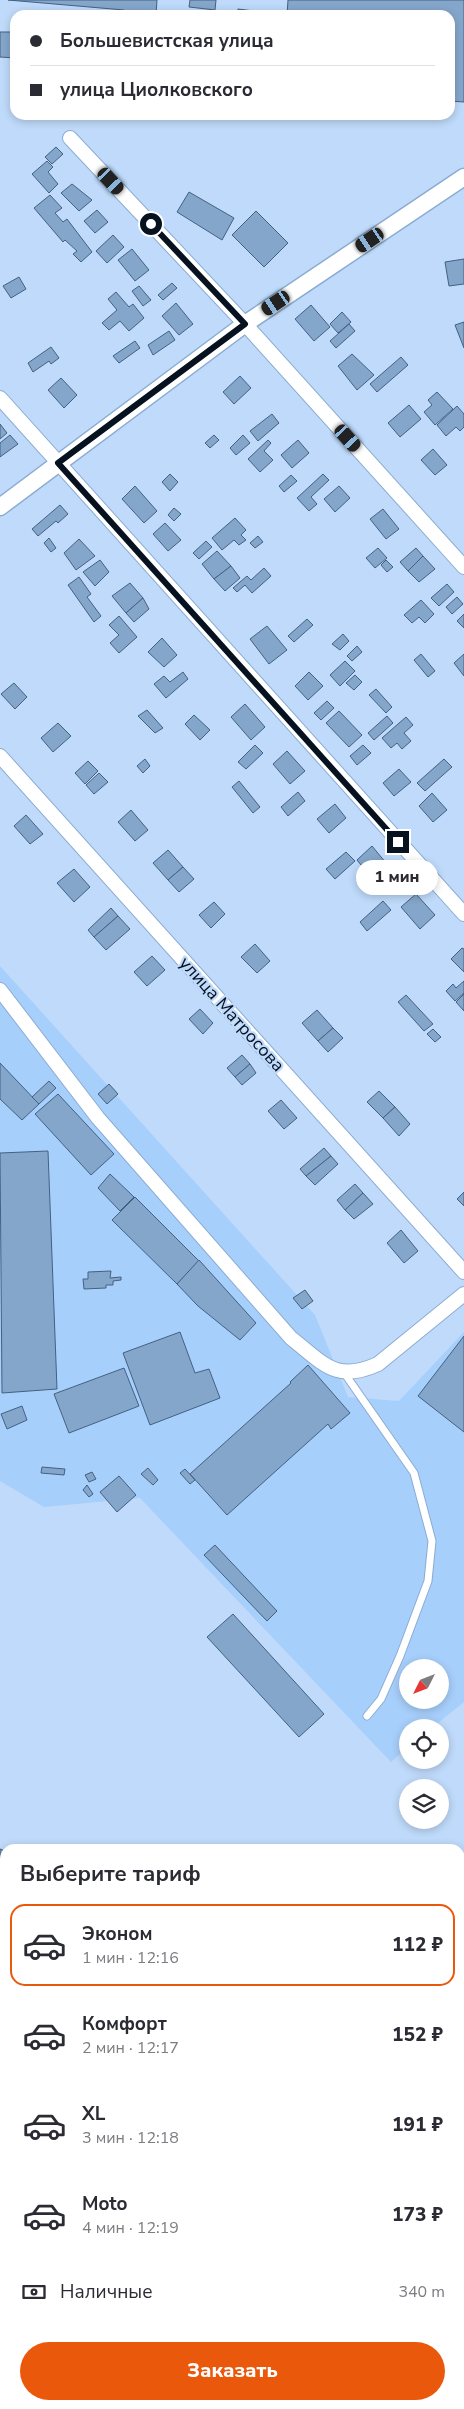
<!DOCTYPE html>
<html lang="ru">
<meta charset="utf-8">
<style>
:root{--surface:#fff;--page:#f2f2f3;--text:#2b2b33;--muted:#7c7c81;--line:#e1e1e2;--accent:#ea580c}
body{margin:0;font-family:"Nunito Sans",sans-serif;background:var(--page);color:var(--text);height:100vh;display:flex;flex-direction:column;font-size:19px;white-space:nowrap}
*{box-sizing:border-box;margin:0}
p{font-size:16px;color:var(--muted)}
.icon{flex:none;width:28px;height:28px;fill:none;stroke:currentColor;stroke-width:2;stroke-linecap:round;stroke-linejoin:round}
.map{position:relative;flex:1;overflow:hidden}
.sheet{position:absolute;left:0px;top:1844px;width:465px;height:566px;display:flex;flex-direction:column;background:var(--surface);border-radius:15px 15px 0 0;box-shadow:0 2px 8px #0003}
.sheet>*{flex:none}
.guide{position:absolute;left:10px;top:10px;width:445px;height:110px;border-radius:15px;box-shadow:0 2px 8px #0003;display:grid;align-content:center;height:110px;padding:0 20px;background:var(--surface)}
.needle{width:32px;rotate:228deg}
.tools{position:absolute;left:399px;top:1659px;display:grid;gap:10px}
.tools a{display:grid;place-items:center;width:50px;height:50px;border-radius:50%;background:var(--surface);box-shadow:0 2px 8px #0003;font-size:25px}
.end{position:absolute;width:22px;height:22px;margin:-11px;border:6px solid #071220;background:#fff;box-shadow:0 0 0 2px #fff}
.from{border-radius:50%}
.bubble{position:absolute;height:35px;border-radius:18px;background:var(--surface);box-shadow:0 2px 8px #0003;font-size:16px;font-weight:800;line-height:35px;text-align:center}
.car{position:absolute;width:15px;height:30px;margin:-15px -8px;border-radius:6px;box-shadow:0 0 4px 1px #0007;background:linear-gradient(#222 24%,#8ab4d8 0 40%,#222 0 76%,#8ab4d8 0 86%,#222 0)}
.guide b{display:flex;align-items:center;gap:18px;height:48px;font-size:19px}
.guide b+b{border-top:1px solid var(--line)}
.guide i{width:12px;height:12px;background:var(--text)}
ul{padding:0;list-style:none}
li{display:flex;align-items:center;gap:15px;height:82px;margin:0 10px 8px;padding:0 10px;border:2px solid transparent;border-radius:15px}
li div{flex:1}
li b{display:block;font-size:19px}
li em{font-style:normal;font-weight:800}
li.active{border-color:var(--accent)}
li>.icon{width:45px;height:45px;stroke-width:1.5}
h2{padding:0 20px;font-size:22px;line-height:60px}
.pay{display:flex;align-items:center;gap:12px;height:55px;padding:0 20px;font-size:19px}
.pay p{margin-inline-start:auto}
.button{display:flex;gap:10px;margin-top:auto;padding:10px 20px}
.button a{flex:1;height:58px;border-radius:30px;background:var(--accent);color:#fff;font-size:20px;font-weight:800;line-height:58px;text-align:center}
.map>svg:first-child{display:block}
.built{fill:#a7cffb;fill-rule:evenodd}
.building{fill:#85a6cb;stroke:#436183}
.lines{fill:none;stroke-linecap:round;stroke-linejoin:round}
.service-casing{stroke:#8bacd2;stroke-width:9}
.minor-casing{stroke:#8bacd2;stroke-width:16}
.tertiary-casing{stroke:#8bacd2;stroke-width:19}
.service{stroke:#fff;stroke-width:7}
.minor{stroke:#fff;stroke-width:14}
.tertiary{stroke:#fff;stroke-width:16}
.route{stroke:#071220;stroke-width:6}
.labels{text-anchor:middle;stroke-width:4.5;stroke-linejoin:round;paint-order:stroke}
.street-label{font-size:18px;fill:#071220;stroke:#bfdafa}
</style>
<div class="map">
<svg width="464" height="2409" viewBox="0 0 464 2409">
<rect width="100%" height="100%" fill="#bfdafa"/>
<path class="built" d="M0,966l315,349 33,82 51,4 65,-69v370l-31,25 -25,1 -1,20 -16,14 -251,-264 -96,9 -44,-26zM408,1668h32v32h-32z"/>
<g class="building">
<path d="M8,0h149l-1,15h-32v-5z"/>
<path d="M190,0h26l-1,10 -26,-3z"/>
<path d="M288,0h176v102l-14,-1v-86h-163z"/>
<path d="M238,9l24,3v3h-25z"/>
<path d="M0,32h15v26l-15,-1z"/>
<path d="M56,147l7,7 -11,10 -7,-7z"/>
<path d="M47,161l6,6 -5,5 10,12 -9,9 -17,-19z"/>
<path d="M72,184l20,16 -13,11 -18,-18z"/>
<path d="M189,192l45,26 -12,22 -45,-28z"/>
<path d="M50,195l12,13 -7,5 8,9 4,-3 25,33 -11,10 -8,-8 4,-3 -12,-11 -2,2 -29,-34z"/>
<path d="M97,210l11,12 -13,11 -11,-12z"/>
<path d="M256,211l32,32 -24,24 -32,-32z"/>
<path d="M113,235l11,12 -17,16 -11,-12z"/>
<path d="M132,249l17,21 -14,11 -17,-21z"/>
<path d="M464,259v25l-15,2 -4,-24z"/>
<path d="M19,277l7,12 -15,9 -8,-12z"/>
<path d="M172,283l5,5 -14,12 -5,-5z"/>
<path d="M139,286l12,14 -8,6 -11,-15z"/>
<path d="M116,292l13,15 4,-3 11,14 -15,13 -9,-10 -11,9 -7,-7 15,-13 -9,-11z"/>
<path d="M176,303l17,21 -14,11 -17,-19z"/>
<path d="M311,305l19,22 -16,14 -19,-22z"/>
<path d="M342,312l9,10 -13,11 -8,-9z"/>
<path d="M464,322v26l-9,-23z"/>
<path d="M349,324l6,7 -19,17 -6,-7z"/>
<path d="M169,331l6,9 -22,15 -5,-10z"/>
<path d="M135,341l5,7 -21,15 -6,-7z"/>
<path d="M51,347l8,11 -8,6 -2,-3 -16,11 -5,-9z"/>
<path d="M352,354l22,21 -17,15 -19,-24z"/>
<path d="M401,357l7,8 -31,27 -7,-8z"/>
<path d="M240,376l11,12 -17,16 -11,-12z"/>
<path d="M61,378l16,17 -13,13 -16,-18z"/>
<path d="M437,392l16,17 -18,16 -11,-13 8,-7 -4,-5z"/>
<path d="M409,405l12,14 -21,18 -12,-14z"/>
<path d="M457,406l7,8v13l-4,4 -4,-4 -10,9 -9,-11z"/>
<path d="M272,414l7,9 -21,18 -8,-10z"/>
<path d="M0,424l7,9 -7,6z"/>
<path d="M10,435l8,9 -18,13v-14z"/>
<path d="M214,435l5,5 -9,8 -5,-5z"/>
<path d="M243,435l7,8 -14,12 -6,-7z"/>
<path d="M268,440l3,3 -7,8 9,9 -13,12 -12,-13z"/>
<path d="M298,440l11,13 -17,15 -11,-13z"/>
<path d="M433,449l14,16 -12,10 -14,-15z"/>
<path d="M170,474l8,8 -8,9 -8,-9z"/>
<path d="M323,474l6,6 -18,17 6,7 -8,7 -12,-13z"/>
<path d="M291,475l6,6 -13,11 -5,-6z"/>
<path d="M135,486l22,25 -13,12 -22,-24z"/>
<path d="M339,486l11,12 -15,14 -11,-13z"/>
<path d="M60,505l8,9 -10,9 -2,-2 -18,15 -6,-7z"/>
<path d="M174,508l7,6 -7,7 -6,-6z"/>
<path d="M383,509l16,20 -13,10 -16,-20z"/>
<path d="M235,518l11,12 -5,5 5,5 -7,5 -5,-5 -12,10 -10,-12z"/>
<path d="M165,523l16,17 -13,11 -15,-17z"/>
<path d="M258,536l5,6 -8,6 -5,-5z"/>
<path d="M49,538l7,10 -5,4 -7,-9z"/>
<path d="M79,539l16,17 -19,14 -12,-17z"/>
<path d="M206,541l6,6 -13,12 -6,-6z"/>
<path d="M378,548l9,10 -12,10 -9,-10z"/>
<path d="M416,548l7,8 -15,15 -8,-9z"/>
<path d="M217,551l14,15 -17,13 -12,-15z"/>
<path d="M423,556l12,13 -16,13 -11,-11z"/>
<path d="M100,560l9,12 -14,14 -12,-14z"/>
<path d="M386,560l7,7 -6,5 -6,-7z"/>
<path d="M231,566l9,12 -15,13 -11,-12z"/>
<path d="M264,568l7,8 -19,17 -7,-8 -8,7 -4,-4 14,-12 4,4z"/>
<path d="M79,577l12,17 -4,3 14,19 -7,6 -26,-37z"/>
<path d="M130,583l13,15 -17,15 -14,-17z"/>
<path d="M447,584l7,8 -15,14 -8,-8z"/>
<path d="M457,597l6,7 -11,10 -6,-7z"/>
<path d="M143,598l6,11 -15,13 -8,-9z"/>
<path d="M421,600l13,14 -9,9 -6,-6 -7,6 -8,-8z"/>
<path d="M464,614v14l-7,-7z"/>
<path d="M119,616l18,21 -18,16 -9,-10 9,-8 -10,-10z"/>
<path d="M307,619l6,6 -19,17 -6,-6z"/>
<path d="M267,626l20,24 -18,14 -19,-25z"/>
<path d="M343,634l6,7 -9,9 -8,-6z"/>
<path d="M162,638l15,17 -13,12 -16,-15z"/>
<path d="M357,646l5,6 -10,9 -5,-5z"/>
<path d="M421,654l14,17 -7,6 -14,-17z"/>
<path d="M464,654v22l-10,-13z"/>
<path d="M345,661l10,10 -15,15 -10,-11z"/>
<path d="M183,672l5,7 -22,19 -12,-14 10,-8 6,6z"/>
<path d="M309,672l14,14 -15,14 -13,-14z"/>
<path d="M355,675l7,7 -8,8 -8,-7z"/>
<path d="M14,683l13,14 -12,12 -14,-15z"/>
<path d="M376,689l16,18 -6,6 -17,-18z"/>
<path d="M327,701l7,7 -13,12 -7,-7z"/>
<path d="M245,704l20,23 -14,13 -20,-23z"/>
<path d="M147,710l16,18 -8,5 -17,-17z"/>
<path d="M339,711l23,24 -13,12 -23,-24z"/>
<path d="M194,715l16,15 -10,10 -15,-16z"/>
<path d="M387,716l6,7 -19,17 -6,-7z"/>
<path d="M406,717l7,8 -9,8 7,8 -9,8 -5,-6 -6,5 -9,-10z"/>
<path d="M58,723l13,13 -18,16 -12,-14z"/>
<path d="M255,745l8,8 -17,16 -8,-7z"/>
<path d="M363,745l8,8 -14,12 -7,-9z"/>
<path d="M287,751l18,20 -15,13 -17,-20z"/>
<path d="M145,759l5,7 -7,7 -6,-7z"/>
<path d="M444,759l8,8 -27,24 -8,-8z"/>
<path d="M88,761l10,10 -13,13 -10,-11z"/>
<path d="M399,769l12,13 -17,14 -11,-13z"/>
<path d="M99,773l9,9 -14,12 -8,-9z"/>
<path d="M239,781l21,26 -7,6 -21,-26z"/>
<path d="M298,792l7,9 -17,15 -7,-9z"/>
<path d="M432,793l15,17 -14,12 -14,-16z"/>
<path d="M335,804l11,14 -17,15 -12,-14z"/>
<path d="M131,810l17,20 -13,11 -17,-19z"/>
<path d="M26,815l17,19 -13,10 -16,-18z"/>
<path d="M372,846l14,17 -15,14 -14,-17z"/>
<path d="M168,850l15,17 -15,13 -15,-17z"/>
<path d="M346,852l9,9 -20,18 -9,-10z"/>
<path d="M183,867l11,12 -15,13 -11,-12z"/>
<path d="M74,869l16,18 -16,15 -17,-19z"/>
<path d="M416,894l19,21 -15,14 -19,-22z"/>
<path d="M383,901l8,9 -24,21 -7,-9z"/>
<path d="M214,902l11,12 -14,14 -12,-13z"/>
<path d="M111,908l7,8 -24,21 -6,-7z"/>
<path d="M118,916l12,13 -24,21 -12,-13z"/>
<path d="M255,944l15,17 -13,12 -16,-16z"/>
<path d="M462,948l2,1v23l-13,-13z"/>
<path d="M152,956l13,14 -18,16 -13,-14z"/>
<path d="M464,981v12l-9,8 -9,-10 7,-7 3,4z"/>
<path d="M464,994v17l-8,-9z"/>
<path d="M406,995l27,29 -9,7 -26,-29z"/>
<path d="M200,1009l13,14 -10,11 -14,-15z"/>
<path d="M317,1010l16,18 -15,13 -16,-18z"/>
<path d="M333,1028l10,10 -15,14 -10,-11z"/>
<path d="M433,1029l8,8 -6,5 -8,-8z"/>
<path d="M242,1055l8,9 -15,13 -8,-9z"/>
<path d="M0,1063l39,41 -17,16 -22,-21z"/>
<path d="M250,1064l6,9 -14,12 -7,-8z"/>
<path d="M49,1081l7,7 -17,16 -7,-7z"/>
<path d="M109,1084l9,10 -11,10 -9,-10z"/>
<path d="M379,1091l16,16 -12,11 -16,-16z"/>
<path d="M58,1094l56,60 -23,21 -56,-61z"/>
<path d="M281,1100l16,18 -13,11 -16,-18z"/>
<path d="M395,1107l15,17 -11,12 -16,-18z"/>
<path d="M324,1148l7,8 -25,20 -6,-7z"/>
<path d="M48,1151l9,238 -55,4 -2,-240z"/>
<path d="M331,1156l7,8 -23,21 -9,-9z"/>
<path d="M110,1174l24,23 -14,14 -22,-23z"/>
<path d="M355,1184l8,9 -18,17 -8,-10z"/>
<path d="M464,1192v14l-7,-7z"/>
<path d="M363,1193l10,11 -19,15 -9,-9z"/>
<path d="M135,1197l64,64 -22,23 -65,-64z"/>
<path d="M401,1230l17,21 -14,12 -17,-20z"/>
<path d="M199,1260l57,63 -16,17 -42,-34 -21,-22z"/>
<path d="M111,1271l-1,7 11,-1v3l-8,1v4h-7v3l-22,1 -1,-10h5v-7z"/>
<path d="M305,1290l8,11 -11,8 -9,-11z"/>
<path d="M180,1332l15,41 14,-4 11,29 -70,27 -27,-72z"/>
<path d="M464,1336v96l-46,-36z"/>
<path d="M308,1365l42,48 -19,16 -3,-5 -101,91 -37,-41 101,-91 -1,-1z"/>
<path d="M124,1368l15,38 -70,27 -15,-39z"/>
<path d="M22,1406l5,14 -20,9 -6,-15z"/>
<path d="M42,1467l23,2 -1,6 -23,-2z"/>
<path d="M148,1468l10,12 -5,5 -12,-11z"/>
<path d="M185,1469l10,11 -5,4 -10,-11z"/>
<path d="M92,1472l4,7 -7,3 -4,-7z"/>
<path d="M119,1476l17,19 -19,17 -17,-20z"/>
<path d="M87,1485l6,9 -4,3 -6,-7z"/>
<path d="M215,1545l62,66 -10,10 -63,-66z"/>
<path d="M233,1614l91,100 -25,23 -92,-100z"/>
<path d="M0,1849l5,2v38l-5,-2z"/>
<path d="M0,1944l5,3v42l-5,12z"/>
<path d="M0,2060l5,3v48l-5,-2z"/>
<path d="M0,2136l5,2v56l-5,-2z"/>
<path d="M0,2272l5,2v53l-5,-2z"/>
<path d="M5,2405h77l9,4h-88z"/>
<path d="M271,2405h26l-2,4h-25z"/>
<path d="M382,2405h66l3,4h-66z"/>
</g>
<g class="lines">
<defs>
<path id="service" d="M345,1374l69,99 18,68 -4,40 -28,75 -19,43 -14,17"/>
<g id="minor">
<path d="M70,138l175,186 219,243"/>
<path d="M0,398l464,516"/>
<path d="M0,756l464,516"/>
<path d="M0,990l98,128 193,220c33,26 45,45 87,26l86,-70"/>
<path d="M0,2041l5,2"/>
<path d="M0,2241l5,2"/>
<path d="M361,2405l5,4"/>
</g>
<path id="tertiary" d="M0,507l245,-183 219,-147"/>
</defs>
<use href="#service" class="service-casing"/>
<use href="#minor" class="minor-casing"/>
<use href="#tertiary" class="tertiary-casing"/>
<use href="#service" class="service"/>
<use href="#minor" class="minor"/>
<use href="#tertiary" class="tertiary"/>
</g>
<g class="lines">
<path class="route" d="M151,224l94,100 -187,139 340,379"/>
</g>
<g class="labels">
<g class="street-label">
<text transform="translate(232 1014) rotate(48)" y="6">улица Матросова</text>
</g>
</g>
</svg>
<div class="tools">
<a><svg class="needle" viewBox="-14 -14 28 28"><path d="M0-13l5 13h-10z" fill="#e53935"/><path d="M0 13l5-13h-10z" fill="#7c7c81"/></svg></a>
<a><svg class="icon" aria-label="locate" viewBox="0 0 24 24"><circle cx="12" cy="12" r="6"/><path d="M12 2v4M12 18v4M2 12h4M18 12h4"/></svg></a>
<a><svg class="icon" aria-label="layers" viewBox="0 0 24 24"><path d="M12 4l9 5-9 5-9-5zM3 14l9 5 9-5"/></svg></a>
</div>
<i class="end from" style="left:151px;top:224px"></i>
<i class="end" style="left:398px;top:842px"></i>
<div class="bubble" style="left:356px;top:860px;width:82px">1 мин</div>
<i class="car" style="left:111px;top:181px;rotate:137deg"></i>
<i class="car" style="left:370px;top:240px;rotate:236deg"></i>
<i class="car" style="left:276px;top:303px;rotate:236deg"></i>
<i class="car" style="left:348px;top:438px;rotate:138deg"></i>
<div class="guide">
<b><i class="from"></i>Большевистская улица</b>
<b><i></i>улица Циолковского</b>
</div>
<section class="sheet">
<h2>Выберите тариф</h2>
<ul>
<li class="active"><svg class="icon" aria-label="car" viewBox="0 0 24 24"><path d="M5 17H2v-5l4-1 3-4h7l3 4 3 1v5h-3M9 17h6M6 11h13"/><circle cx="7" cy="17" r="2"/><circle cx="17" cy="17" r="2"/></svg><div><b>Эконом</b><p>1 мин · 12:16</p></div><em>112 ₽</em></li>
<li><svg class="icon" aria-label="car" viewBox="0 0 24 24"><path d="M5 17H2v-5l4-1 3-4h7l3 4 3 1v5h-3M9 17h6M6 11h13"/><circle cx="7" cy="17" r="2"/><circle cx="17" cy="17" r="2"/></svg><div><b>Комфорт</b><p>2 мин · 12:17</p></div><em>152 ₽</em></li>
<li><svg class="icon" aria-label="car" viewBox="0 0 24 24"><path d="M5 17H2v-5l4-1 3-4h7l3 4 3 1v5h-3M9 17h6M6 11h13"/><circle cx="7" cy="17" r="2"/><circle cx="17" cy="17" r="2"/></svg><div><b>XL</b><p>3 мин · 12:18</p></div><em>191 ₽</em></li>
<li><svg class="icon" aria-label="car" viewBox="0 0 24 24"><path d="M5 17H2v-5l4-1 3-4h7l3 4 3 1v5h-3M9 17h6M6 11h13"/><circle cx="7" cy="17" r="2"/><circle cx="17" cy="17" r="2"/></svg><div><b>Moto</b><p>4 мин · 12:19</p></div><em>173 ₽</em></li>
</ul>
<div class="pay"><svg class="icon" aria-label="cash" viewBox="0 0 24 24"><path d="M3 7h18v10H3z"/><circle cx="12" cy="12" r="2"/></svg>Наличные<p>340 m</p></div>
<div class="button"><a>Заказать</a></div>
</section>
</div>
